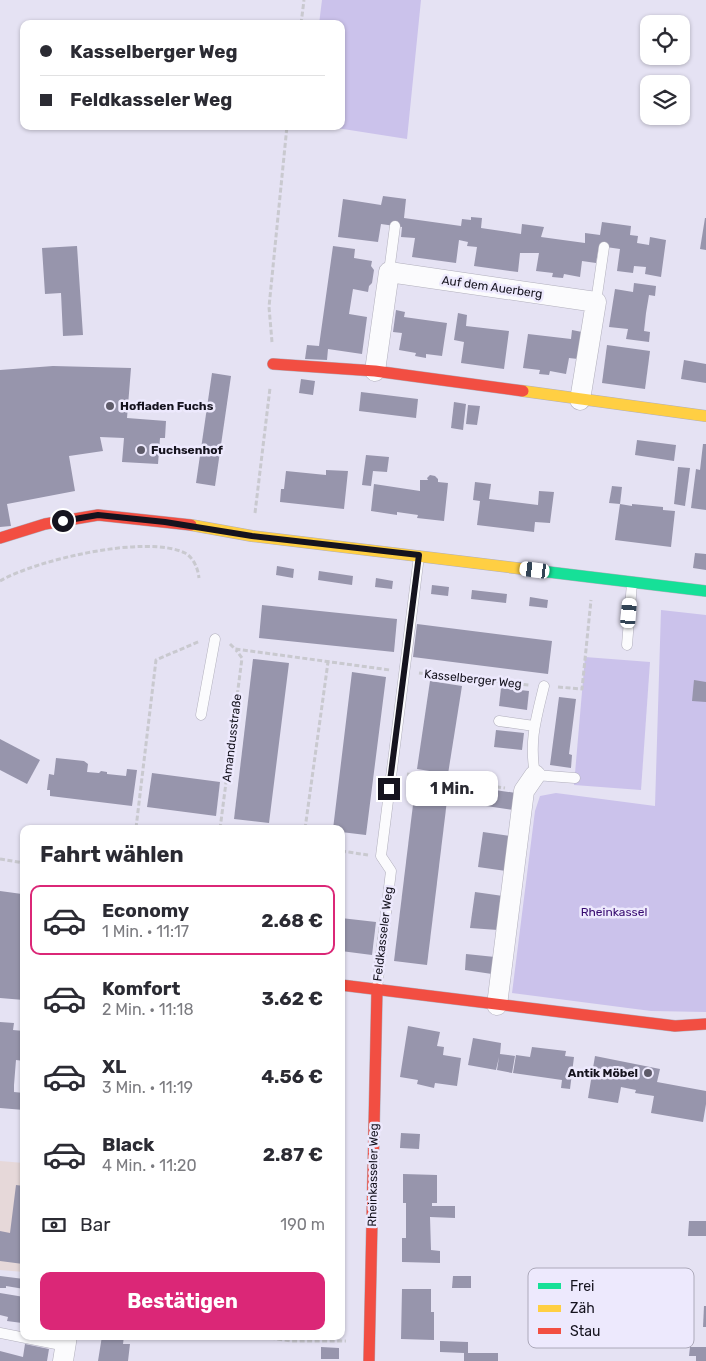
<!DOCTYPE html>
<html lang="de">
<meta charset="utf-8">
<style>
:root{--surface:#fff;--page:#f2f2f3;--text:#2b2b33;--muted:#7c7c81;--line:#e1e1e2;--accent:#db2777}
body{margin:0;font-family:Rubik,sans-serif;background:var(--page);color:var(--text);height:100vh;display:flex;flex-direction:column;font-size:19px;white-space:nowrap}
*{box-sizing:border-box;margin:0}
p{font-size:16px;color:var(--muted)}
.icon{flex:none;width:28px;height:28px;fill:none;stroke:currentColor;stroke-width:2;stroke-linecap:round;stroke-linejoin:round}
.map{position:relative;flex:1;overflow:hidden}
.drawer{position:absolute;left:20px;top:825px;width:325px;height:515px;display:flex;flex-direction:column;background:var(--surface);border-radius:10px;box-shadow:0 1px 4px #0004}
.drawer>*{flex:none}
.banner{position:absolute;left:20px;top:20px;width:325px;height:110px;border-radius:10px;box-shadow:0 1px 4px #0004;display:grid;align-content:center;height:110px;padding:0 20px;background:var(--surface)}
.buttons{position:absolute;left:640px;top:15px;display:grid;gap:10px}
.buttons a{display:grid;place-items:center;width:50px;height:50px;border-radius:10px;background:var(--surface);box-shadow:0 1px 4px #0004;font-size:25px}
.end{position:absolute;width:22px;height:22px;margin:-11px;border:6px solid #15131e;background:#fff;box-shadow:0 0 0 2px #fff}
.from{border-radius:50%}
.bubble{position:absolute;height:35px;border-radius:10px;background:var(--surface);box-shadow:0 1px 4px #0004;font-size:16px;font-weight:700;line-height:35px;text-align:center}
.car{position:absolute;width:15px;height:30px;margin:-15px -8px;border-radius:6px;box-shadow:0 0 4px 1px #0007;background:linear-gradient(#fff 24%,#345 0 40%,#fff 0 76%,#345 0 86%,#fff 0)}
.banner b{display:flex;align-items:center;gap:18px;height:48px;font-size:19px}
.banner b+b{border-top:1px solid var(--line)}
.banner i{width:12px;height:12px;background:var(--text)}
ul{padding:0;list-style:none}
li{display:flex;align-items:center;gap:15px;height:70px;margin:0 10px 8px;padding:0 10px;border:2px solid transparent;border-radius:10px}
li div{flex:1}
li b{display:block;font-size:19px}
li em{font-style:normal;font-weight:700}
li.active{border-color:var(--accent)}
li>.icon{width:45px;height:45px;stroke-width:1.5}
h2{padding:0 20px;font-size:22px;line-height:60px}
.pay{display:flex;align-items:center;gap:12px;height:55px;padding:0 20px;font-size:19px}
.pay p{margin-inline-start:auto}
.action{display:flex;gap:10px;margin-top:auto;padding:10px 20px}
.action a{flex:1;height:58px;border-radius:10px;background:var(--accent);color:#fff;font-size:20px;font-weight:700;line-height:58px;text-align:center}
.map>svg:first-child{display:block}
.education{fill:#e6d8d9}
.green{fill:#cbc2eb}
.building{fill:#9795ac}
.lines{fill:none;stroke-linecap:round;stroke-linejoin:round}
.lane-casing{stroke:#b1afbc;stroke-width:11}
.street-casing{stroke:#b1afbc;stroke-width:21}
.fast-casing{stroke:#b1afbc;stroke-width:12}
.slow-casing{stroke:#b1afbc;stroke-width:12}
.jam-casing{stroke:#b1afbc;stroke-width:12}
.path{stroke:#c9c9cf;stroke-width:3;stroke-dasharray:5 2.5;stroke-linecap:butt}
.lane{stroke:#fbfbfd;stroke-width:10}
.street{stroke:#fbfbfd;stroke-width:20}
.fast{stroke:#16e098;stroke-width:11}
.slow{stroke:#ffcf43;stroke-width:11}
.jam{stroke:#f24e42;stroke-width:11}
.route{stroke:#15131e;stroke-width:6}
.poi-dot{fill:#5e5b69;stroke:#ede9fd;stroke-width:2}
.labels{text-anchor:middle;stroke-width:5;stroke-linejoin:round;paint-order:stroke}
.street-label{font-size:12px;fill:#15131e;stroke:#ede9fd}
.poi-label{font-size:12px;font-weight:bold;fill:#15131e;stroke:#ede9fd;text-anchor:start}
.park-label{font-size:12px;fill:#360a6f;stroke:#ede9fd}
.key{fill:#ede9fd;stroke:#aca9ba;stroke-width:1}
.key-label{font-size:14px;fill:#15131e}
</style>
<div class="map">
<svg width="706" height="1361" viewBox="0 0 706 1361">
<rect width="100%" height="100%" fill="#e5e2f3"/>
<path class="education" d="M0,1161l24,2v109l-24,-2z"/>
<g class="green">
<path d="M322,0h99l-14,139 -83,-13h17v-102h-22z"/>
<path d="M661,610l45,5v397l-55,-1 -139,-18 23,-182 5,-15 16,-3 99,13z"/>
<path d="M585,657l65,5 -9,128 -67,-5z"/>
</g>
<g class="building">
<path d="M383,196l23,3 -2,19 57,8 1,-7 9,1v-3l11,1 -1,10 40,6 1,-10 22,3 -3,10 44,6v-10l15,2 2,-13 29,4 -1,9 8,1 -1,7 12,2 1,-8 16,3 -5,37 -16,-3 1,-7 -12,-1 -1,7 -16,-2 3,-22 -21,-3 -3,17 -14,-2 -2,16 -16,-3 -1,4 -11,-1 1,-4 -17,-2 3,-18h-19l-2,19 -44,-6 3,-19 -10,-1 1,-4 -9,-2 -3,23 -44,-6 3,-19 -14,-1 1,-10 -21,-3 -3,18 -40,-5 5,-38 38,6z"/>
<path d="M705,218h1v32l-6,-1z"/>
<path d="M77,246l6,89 -20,1 -2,-43 -16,1 -3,-46z"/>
<path d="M333,246l22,3 -1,9 18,3 -1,5 3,4 -2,13 -3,3 -1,6 -15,-3 -4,25 18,3 -5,37 -34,-5 -1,11 -22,-1 2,-14 12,1z"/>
<path d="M634,283l22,3 -1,10 -6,-1 -3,18 -2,18 6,1 -1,10 -23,-3 2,-10 -19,-2 6,-38 18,3z"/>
<path d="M396,310l9,2 -1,5 43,6 -5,33 -16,-2v4l-11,-2 1,-3 -17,-3 3,-17 -9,-1z"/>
<path d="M458,313l9,2 -1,11 43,5 -5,38 -43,-6 3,-21 -10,-2z"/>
<path d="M572,330l10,2 -4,27 -9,-1 -3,16 -16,-3 -1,4 -10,-1 1,-4 -17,-2 5,-34 43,5z"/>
<path d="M607,345l43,6 -5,38 -43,-6z"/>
<path d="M684,360l22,4v19l-25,-4z"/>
<path d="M53,366l78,2 -4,50 39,3 -1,17h-5l-2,26 -36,-2 2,-24 -24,-1 3,14 -34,5 6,35 -68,13 4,22 -11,1v-157z"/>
<path d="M212,373l19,3 -16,110 -19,-3z"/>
<path d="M301,379l14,2 -2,14 -14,-2z"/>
<path d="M361,392l57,7 -2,19 -57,-7z"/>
<path d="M454,402l12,2 -3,26 -12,-2z"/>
<path d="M468,405l12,1 -3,19 -11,-1z"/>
<path d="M637,440l39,5 -2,16 -39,-6z"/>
<path d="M703,444h3v66l-15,-2 5,-39 4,1z"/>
<path d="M366,455l23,2 -2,15 -14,-1 -2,15 -9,-1z"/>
<path d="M678,467l12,1 -5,38 -11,-2z"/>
<path d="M326,470l22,1 -4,38 -64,-7 1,-13h3l2,-18 40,4z"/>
<path d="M430,475l5,1 3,3v3l10,1 -4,38 -27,-3 1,-3 -21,-3v3l-26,-4 3,-27 46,7v-11h8l-1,-2z"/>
<path d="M475,482l16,2 -2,15 49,6 1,-14 15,1 -4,31 -15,-1 -1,10 -57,-7 3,-24 -7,-1z"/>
<path d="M612,486l10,1 -2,17 -11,-1z"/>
<path d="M620,504l12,2v-2l31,3v3l12,1 -4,36 -56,-7z"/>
<path d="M695,553l11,1v16l-13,-2z"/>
<path d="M277,566l17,3 -1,9 -17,-3z"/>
<path d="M319,571l34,5 -1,9 -34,-5z"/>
<path d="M376,578l17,3 -1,8 -17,-2z"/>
<path d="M432,585l17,2 -1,9 -17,-2z"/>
<path d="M472,590l35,4 -1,9 -35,-4z"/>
<path d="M530,597l18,3 -1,8 -18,-2z"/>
<path d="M262,605l135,14 -3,33 -135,-14z"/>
<path d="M417,624l135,17 -4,33 -135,-17z"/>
<path d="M253,659l36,4 -20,160 -35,-4z"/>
<path d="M352,672l34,5 -20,158 -25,-3v-3h-8z"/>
<path d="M694,680l12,2v20l-14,-1z"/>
<path d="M430,681l32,5 -14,88 -31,-5z"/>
<path d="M501,688l28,3 -2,19 -28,-4z"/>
<path d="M559,697l17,2 -7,55 3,1 -1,13 -21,-3z"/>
<path d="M496,730l28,3 -2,17 -28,-3z"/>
<path d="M0,739l40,21 -13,24 -27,-14z"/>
<path d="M56,758l28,3 4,3 -1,8 12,1 2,-2 6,1v2l19,2 1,-7 10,1 -5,36 -82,-10v-6h-3l2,-16 5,1z"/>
<path d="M152,773l68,9 -4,34 -69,-9z"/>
<path d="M416,780l33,4 -22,181 -33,-4z"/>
<path d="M488,789l28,4 -2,17 -28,-4z"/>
<path d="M483,832l27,4 -4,35 -28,-4z"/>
<path d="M22,884h2v116l-24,-2v-107l22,3z"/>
<path d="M475,892l28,4 -5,34 -28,-2z"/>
<path d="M341,918l35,4 -4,33 -31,-4z"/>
<path d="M466,954l29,3 -3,17 -27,-4z"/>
<path d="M0,1022l14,1 -1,7 11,1v30l-8,-1 -2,25v7l10,1v17l-24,-2z"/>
<path d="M408,1026l32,6 -3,14 7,1 -1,8 18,3 -4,28 -22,-3 -1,5 -17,-4 1,-4 -18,-3z"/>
<path d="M473,1038l28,5 -1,11 15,2 -3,17 -15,-3 2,-13 -3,13 -28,-5z"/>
<path d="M532,1047l34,4 -1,5 9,1 -4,32 -9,-1 1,-8 -49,-7 3,-18 14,2z"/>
<path d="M595,1056l65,13 -3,13 49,9v13l-3,18 -52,-9 3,-17 -19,-3 1,-3 -15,-3 -3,16 -30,-5z"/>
<path d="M401,1133l19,1 -1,15 -19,-1z"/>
<rect x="341" y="1141" width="3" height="20"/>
<path d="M403,1174l34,1v28h-5v3h23v12l-25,-1 1,33 9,1v12l-38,-1v-24h4v-35h-3z"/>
<path d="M16,1185l8,1 -1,78 -23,-3v-30l10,2z"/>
<path d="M689,1221h17v15h-18z"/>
<path d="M0,1276l24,3v10l-18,-3v2h-6z"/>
<path d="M453,1276h18v12h-19z"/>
<path d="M402,1289h29v23h3v28l-33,-1z"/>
<path d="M0,1293l24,4 -2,26 -15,-2 1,-4 -8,-2z"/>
<path d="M704,1306h2v21h-3z"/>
<path d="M102,1336h22l-1,8h7l-2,17h-30z"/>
<path d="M440,1341l28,1v11h30v8h-34v-8l-24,-1z"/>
<path d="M25,1344l24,5 -2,12h-47v-10l23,6z"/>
<path d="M321,1347l18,1v11h-18z"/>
<path d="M690,1347h16v14h-10v-5h-7z"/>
</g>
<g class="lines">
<defs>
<g id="lane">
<path d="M389,272l6,-46"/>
<path d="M596,302l8,-55"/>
<path d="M627,645l5,-62"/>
<path d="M544,686c-8,33 -15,54 -9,89l40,3"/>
<path d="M201,715l14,-76"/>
<path d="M499,721l35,5"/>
<path d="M377,988l14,-117 -10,-15 38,-300"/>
<path d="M0,1333l66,13"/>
</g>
<g id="street">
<path d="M375,371l14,-99 207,30 -16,98"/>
<path d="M497,1005l27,-214 11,-16"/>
<path d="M63,1361l4,-25"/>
</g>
<path id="fast" d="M532,570l174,21"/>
<g id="slow">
<path d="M523,391l183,25"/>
<path d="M191,525l61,11 280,34"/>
</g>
<g id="jam">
<path d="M273,364l102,7 148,20"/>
<path d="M0,538l45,-14 53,-9 93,10"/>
<path d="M341,985l334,41 31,-2"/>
<path d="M369,1361l8,-372"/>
</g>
</defs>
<use href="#lane" class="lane-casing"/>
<use href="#street" class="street-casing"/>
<use href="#fast" class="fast-casing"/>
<use href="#slow" class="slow-casing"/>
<use href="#jam" class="jam-casing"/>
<g class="path">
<path d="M301,24l3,-24"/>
<path d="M272,342l-3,-35 18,-181"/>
<path d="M255,513l15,-125"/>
<path d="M0,581c36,-21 146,-47 185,-28 9,5 13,16 14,25"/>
<path d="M230,644l5,5 155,21"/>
<path d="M419,673l110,12"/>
<path d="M558,687l24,2 9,-89"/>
<path d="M407,774l98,14"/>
<path d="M136,828l20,-168 44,-19"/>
<path d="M134,829h12"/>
<path d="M220,829l22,-171 -6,-8"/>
<path d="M305,829l23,-167"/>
<path d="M341,851l27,4"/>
<path d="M0,859l24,4"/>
<path d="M255,1336l36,5h55"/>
</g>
<use href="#lane" class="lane"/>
<use href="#street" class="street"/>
<use href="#fast" class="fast"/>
<use href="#slow" class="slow"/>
<use href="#jam" class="jam"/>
</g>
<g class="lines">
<path class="route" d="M63,521l35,-6 67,7 87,14 167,19 -30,234"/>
</g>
<g class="poi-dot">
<circle cx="110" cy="406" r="5"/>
<circle cx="141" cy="450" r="5"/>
<circle cx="648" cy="1073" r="5"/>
</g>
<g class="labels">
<g class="street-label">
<text transform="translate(492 287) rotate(8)" y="4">Auf dem Auerberg</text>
<text transform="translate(473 679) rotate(6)" y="4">Kasselberger Weg</text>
<text transform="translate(232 738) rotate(-83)" y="4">Amandusstraße</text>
<text transform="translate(383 934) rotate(-83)" y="4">Feldkasseler Weg</text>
<text transform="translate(373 1175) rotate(-89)" y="4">Rheinkasseler Weg</text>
</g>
<g class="poi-label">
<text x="120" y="410">Hofladen Fuchs</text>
<text x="151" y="454">Fuchsenhof</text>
<text x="638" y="1077" text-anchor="end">Antik Möbel</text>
</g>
<g class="park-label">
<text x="614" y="916">Rheinkassel</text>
</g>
</g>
<rect x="528" y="1268" width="166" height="80" rx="8" class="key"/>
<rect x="538" y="1283" width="23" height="6" fill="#16e098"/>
<rect x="538" y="1305" width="23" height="7" fill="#ffcf43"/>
<rect x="538" y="1328" width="23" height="6" fill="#f24e42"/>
<g class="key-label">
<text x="570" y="1291">Frei</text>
<text x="570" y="1313">Zäh</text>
<text x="570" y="1336">Stau</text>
</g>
</svg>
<div class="buttons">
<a><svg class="icon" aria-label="locate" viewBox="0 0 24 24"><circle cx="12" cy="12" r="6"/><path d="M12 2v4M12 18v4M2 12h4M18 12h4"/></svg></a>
<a><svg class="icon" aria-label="layers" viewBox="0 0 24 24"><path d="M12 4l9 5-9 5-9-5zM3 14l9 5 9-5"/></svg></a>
</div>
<i class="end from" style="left:63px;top:521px"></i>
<i class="end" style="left:389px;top:789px"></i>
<div class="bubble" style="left:406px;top:771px;width:92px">1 Min.</div>
<i class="car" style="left:535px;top:570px;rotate:277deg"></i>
<i class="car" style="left:629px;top:613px;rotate:5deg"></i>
<div class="banner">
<b><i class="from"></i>Kasselberger Weg</b>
<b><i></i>Feldkasseler Weg</b>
</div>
<section class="drawer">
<h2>Fahrt wählen</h2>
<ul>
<li class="active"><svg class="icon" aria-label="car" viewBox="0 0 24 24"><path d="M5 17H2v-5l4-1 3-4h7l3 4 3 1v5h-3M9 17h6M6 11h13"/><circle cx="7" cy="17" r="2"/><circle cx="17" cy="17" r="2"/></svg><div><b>Economy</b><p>1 Min. · 11:17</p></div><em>2.68 €</em></li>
<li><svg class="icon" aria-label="car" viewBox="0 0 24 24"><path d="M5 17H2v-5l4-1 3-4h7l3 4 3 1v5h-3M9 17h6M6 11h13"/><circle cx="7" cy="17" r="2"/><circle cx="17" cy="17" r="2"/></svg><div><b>Komfort</b><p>2 Min. · 11:18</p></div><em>3.62 €</em></li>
<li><svg class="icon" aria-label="car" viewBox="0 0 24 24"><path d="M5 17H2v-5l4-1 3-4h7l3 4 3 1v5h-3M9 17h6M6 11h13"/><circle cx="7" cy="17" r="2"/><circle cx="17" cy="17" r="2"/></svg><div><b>XL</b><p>3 Min. · 11:19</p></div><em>4.56 €</em></li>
<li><svg class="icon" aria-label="car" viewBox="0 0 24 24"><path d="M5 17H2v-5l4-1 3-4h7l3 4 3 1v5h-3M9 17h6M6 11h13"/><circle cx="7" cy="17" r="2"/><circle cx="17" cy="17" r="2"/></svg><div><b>Black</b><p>4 Min. · 11:20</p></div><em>2.87 €</em></li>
</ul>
<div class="pay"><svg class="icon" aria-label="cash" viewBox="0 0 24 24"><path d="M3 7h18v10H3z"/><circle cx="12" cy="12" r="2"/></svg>Bar<p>190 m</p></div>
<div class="action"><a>Bestätigen</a></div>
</section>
</div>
